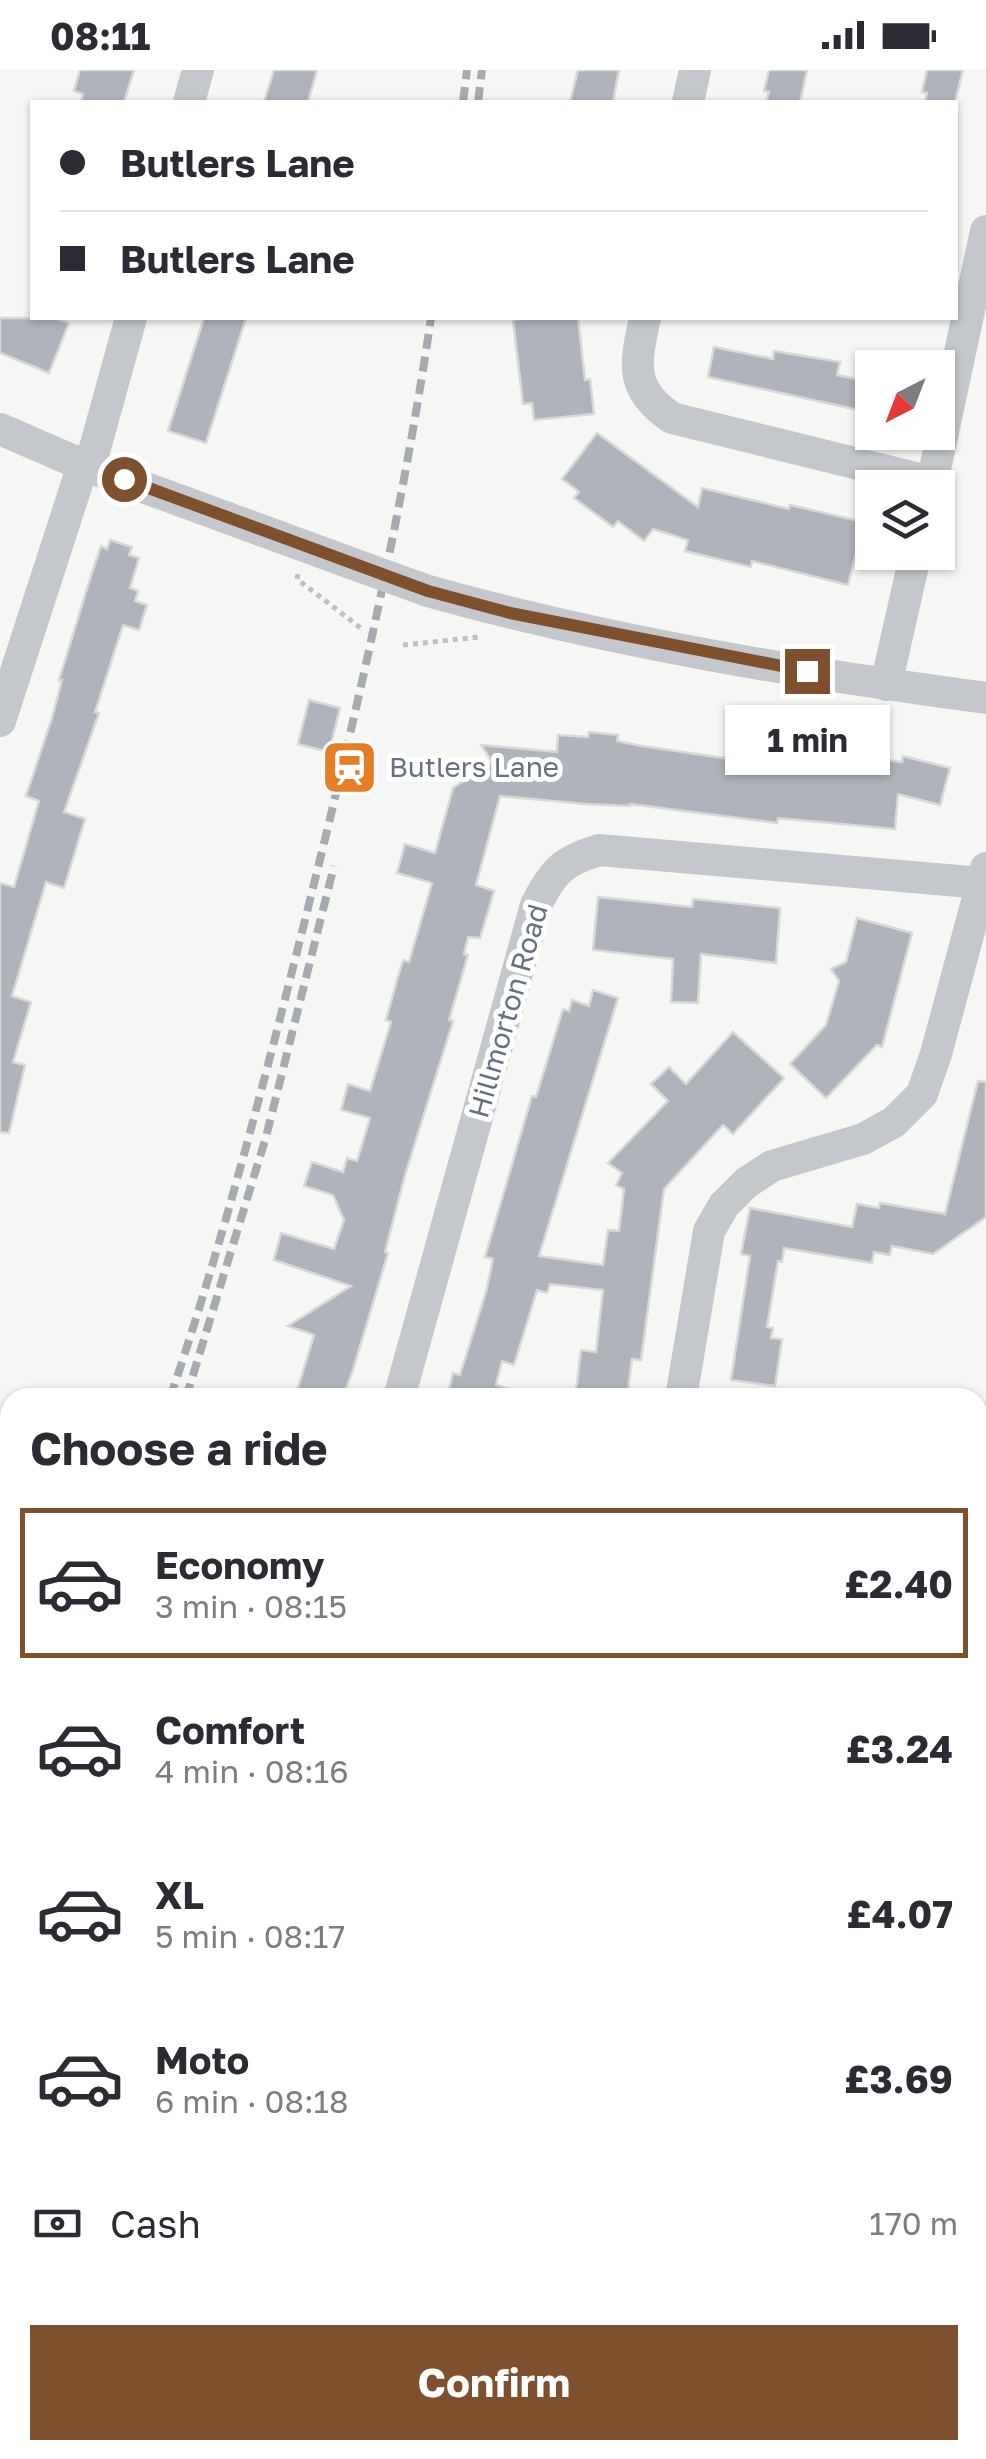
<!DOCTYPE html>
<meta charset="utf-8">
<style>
:root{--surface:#fff;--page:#f2f2f3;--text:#2b2b33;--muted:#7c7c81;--line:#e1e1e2;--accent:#7f502d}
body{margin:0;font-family:"Golos Text",sans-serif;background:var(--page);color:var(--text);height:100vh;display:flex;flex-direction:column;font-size:38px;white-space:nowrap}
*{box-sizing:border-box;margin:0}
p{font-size:32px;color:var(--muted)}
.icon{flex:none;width:55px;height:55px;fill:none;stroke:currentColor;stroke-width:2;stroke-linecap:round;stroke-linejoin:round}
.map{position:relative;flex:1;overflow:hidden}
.drawer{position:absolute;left:0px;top:1318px;width:988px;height:1072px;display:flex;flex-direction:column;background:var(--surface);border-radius:30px 30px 0 0;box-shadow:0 2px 8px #0004}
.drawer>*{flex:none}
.hud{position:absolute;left:30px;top:30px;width:928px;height:220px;border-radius:0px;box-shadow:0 2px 8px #0004;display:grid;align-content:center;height:220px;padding:0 30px;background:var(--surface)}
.needle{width:65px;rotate:222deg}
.buttons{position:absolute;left:855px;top:280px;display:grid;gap:20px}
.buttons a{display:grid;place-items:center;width:100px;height:100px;border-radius:0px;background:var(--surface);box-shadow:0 2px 8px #0004;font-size:50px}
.end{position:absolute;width:45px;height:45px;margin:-22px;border:12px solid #7f502d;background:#fff;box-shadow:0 0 0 5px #fff}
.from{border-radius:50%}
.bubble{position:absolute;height:70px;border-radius:0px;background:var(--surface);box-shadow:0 2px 8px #0004;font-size:32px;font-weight:700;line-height:70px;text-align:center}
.hud b{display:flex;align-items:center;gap:35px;height:95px;font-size:38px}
.hud b+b{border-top:2px solid var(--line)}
.hud i{width:25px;height:25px;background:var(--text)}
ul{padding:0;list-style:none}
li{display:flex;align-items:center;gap:30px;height:150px;margin:0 20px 15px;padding:0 10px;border:5px solid transparent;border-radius:0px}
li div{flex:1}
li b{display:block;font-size:38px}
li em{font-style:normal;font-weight:700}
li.on{border-color:var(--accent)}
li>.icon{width:90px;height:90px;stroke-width:1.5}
h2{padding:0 30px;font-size:45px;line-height:120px}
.pay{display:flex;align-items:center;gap:25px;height:110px;padding:0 30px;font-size:38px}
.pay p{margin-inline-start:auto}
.button{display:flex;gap:20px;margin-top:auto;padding:20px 30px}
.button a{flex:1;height:115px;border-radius:0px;background:var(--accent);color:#fff;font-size:40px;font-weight:700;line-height:115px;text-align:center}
.status{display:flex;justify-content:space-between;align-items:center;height:70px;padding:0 50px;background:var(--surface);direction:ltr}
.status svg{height:28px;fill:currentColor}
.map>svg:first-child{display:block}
.built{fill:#e7e8e7}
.green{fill:#d6ded5}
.building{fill:#afb4bc;stroke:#d8d8d6;stroke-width:2.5}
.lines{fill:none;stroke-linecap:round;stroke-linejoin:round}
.path{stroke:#bebfc2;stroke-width:5;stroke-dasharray:5 5;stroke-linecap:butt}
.minor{stroke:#c4c7cb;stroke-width:32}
.tertiary{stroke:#c4c7cb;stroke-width:40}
.rail{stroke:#a6aab1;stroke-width:8;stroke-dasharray:15 8;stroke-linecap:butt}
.minor-bridge{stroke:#c4c7cb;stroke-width:32}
.route{stroke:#7f502d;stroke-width:12}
.labels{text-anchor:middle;stroke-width:10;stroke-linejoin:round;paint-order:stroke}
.poi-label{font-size:28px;fill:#657085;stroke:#fff;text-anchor:start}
.street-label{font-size:28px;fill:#657085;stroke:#fff}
</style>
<div class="status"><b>08:11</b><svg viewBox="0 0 49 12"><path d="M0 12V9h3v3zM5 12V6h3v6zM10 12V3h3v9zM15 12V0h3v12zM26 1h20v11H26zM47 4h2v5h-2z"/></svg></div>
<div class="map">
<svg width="986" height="2389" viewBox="0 0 986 2389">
<rect width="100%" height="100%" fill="#f6f7f4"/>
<path class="built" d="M10,1877v503h496l10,9h-516v-493z"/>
<g class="green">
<path d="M10,1877v222l-10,-2v-201z"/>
<path d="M69,2380h107l-3,9h-107z"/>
<path d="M415,2380h53l5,9h-79z"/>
</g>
<g class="building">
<path d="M80,0h54l-10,32h-43l2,-8 -9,-3z"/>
<path d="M274,0h43l-9,32h-44z"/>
<path d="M578,0h41l-6,32h-43z"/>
<path d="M769,0h38l-7,32h-34l3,-10 -5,-1z"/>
<path d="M927,0h36l-8,32h-30l2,-9 -5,-1z"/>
<path d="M0,248h55l14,5 -20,50 -49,-20z"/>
<path d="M204,248h42l-40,125 -38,-12z"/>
<path d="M532,248h46l7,62 5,-1 4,35 -60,6 -2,-17 -9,1 -10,-84z"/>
<path d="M714,277l59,12 1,-8 66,11 -3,13 35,7v31l-164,-36z"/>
<path d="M597,363l101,74 4,-19 87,21 1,-4 82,19 -3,28 -12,-3 -9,36 -96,-24 -1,6 -66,-16 3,-11 -35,-11 -9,12 -26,-20 -5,6 -39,-29 5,-6 -17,-13z"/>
<path d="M110,470l22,7 -3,8 10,3 -9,30 8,3 -3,10 12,4 -8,25 -16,-5 -28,87 4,1 -35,99 21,7 -21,69 -18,-6 -34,114 19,6 -18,60 12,3 -16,68 -9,-1v-249l14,4 25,-86 -13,-5 26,-78 10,-38h-3l32,-104 10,-30 6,3z"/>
<path d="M309,630l31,8 -11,44 -31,-8z"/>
<path d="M589,662l29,3 -1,6 25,5 103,15 2,-11 52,6v-7l103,13 1,-6 47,12 -10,37 -42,-11 -3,35 -117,-11 -1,5 -147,-19v2l-44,-2 -86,-8 -24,89 18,6 -14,47 -12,-1 -4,17 4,1 -19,65 4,1 -48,154 -20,77 3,1 -36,120 -10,25h-47l19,-63 -26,-9 63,-40 -77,-26 7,-27 53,16 10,-29 -11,-25 -29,-9 8,-24 31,10 4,-14 10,3 13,-43 -29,-8 7,-26 22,7 21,-69 -5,-2 10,-36 7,-24 6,2 23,-79 -35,-10 8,-29 30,9 18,-65 39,-26 -11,-17 76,7 1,-17 30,2z"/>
<path d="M598,827l94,10 1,-8 87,9 -4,55 -75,-9 -3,49 -27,-1 2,-43 -80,-9z"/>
<path d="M857,848l55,15 -30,114 -5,-2 -51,53 -36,-34 36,-39 13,-44 -8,-12 15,-7z"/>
<path d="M593,920l25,8 -79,258 64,9 5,-35 11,1 5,-42 -8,-4 6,-12 -14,-10 60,-62 -17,-17 18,-17 17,17 47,-52 51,46 -51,56 -10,-9 -59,64 -23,171 -9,-1 -5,39h-52l6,-48 15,2 7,-62 -53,-6 -3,9 -10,-3 -23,75 -12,-4 -6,24 20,6 -1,7h-68l6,-25 7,2 26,-83 7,-33 -8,-2 47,-161 4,1 27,-88 6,2 3,-11 17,6z"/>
<path d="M978,1011l8,1v135l-53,37 -41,-8 -2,9 -16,-3 -2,11 -88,-15 -2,14 -4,-1 -11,66 6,1 -2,10 11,1 -7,47 -44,-6 19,-124 -9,-2 9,-46 102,19 5,-23 22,4 1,-5 65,11z"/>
</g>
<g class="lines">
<g class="path">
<path d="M298,504l-1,5 65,50"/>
<path d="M403,575l77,-8"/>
</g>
<g class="minor">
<path d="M189,32l9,-32"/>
<path d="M688,32l7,-32"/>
<path d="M645,248c-10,46 -16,71 27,100l260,64"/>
<path d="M0,359l83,36 284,104"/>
<path d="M90,396l41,-148"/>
<path d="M931,418l55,-257"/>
<path d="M428,521c182,51 371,82 558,107"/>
<path d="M886,615l30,-133"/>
<path d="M0,651l83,-256"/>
<path d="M399,1328l137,-493c17,-34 27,-44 63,-55l383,33"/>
<path d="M681,1328l28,-167 15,-26 22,-22 26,-17 91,-27 31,-17 28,-28 14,-40 50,-186"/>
<path d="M816,2380l19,9"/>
</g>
<g class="tertiary">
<path d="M978,2231l8,-18"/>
<path d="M902,2389l5,-9"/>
</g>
<g class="rail">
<path d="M463,32l4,-32"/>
<path d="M478,32l4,-32"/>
<path d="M170,1328c53,-156 94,-315 134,-474 50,-200 97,-402 127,-606"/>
<path d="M186,1328l80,-261 68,-271"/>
<path d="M0,1778l10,-23"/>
<path d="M0,1822l10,-23"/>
</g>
<path class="minor-bridge" d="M367,499l61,22"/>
</g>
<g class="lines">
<path class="route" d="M124,409l304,112 82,22 297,58"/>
</g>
<defs>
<symbol id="station-square" viewBox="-11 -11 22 22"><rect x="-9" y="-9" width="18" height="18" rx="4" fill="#e57e25" stroke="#fff"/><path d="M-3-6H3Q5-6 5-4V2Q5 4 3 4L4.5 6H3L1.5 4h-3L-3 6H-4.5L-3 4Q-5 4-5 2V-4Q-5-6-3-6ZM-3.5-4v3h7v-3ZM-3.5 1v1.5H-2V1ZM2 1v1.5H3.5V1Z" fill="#fff"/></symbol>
</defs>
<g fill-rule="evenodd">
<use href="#station-square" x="318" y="666" width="63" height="63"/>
</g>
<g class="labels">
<g class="poi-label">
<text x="389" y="707">Butlers Lane</text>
</g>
<g class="street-label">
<text transform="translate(508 941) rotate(-74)" y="10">Hillmorton Road</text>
</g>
</g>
</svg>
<div class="buttons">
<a><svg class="needle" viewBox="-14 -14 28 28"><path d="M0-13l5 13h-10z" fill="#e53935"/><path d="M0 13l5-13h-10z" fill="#7c7c81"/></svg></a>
<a><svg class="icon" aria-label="layers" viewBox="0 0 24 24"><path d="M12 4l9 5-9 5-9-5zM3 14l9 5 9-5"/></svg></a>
</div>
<i class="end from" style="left:124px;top:409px"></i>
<i class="end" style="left:807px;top:601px"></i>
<div class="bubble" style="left:725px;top:635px;width:165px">1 min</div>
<div class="hud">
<b><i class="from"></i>Butlers Lane</b>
<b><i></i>Butlers Lane</b>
</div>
<section class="drawer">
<h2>Choose a ride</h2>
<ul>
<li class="on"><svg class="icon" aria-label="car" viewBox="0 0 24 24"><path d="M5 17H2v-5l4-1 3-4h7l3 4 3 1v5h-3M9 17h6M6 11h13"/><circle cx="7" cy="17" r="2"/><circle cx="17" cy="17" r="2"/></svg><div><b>Economy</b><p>3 min · 08:15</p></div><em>£2.40</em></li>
<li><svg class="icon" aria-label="car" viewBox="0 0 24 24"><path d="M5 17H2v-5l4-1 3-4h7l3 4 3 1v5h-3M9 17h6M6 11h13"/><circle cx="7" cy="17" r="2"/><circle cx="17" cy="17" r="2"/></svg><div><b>Comfort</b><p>4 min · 08:16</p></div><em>£3.24</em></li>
<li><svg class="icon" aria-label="car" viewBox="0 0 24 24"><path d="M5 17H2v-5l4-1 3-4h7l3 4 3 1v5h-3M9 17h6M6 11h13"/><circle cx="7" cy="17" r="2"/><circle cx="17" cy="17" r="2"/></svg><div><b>XL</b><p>5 min · 08:17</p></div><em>£4.07</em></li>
<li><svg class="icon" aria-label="car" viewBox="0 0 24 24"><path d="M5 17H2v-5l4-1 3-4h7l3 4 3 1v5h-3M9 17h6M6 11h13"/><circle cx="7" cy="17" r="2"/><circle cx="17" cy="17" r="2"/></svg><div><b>Moto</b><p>6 min · 08:18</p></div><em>£3.69</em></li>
</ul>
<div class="pay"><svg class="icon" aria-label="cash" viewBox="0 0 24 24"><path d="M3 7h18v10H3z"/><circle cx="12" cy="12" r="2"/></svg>Cash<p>170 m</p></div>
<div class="button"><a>Confirm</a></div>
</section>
</div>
